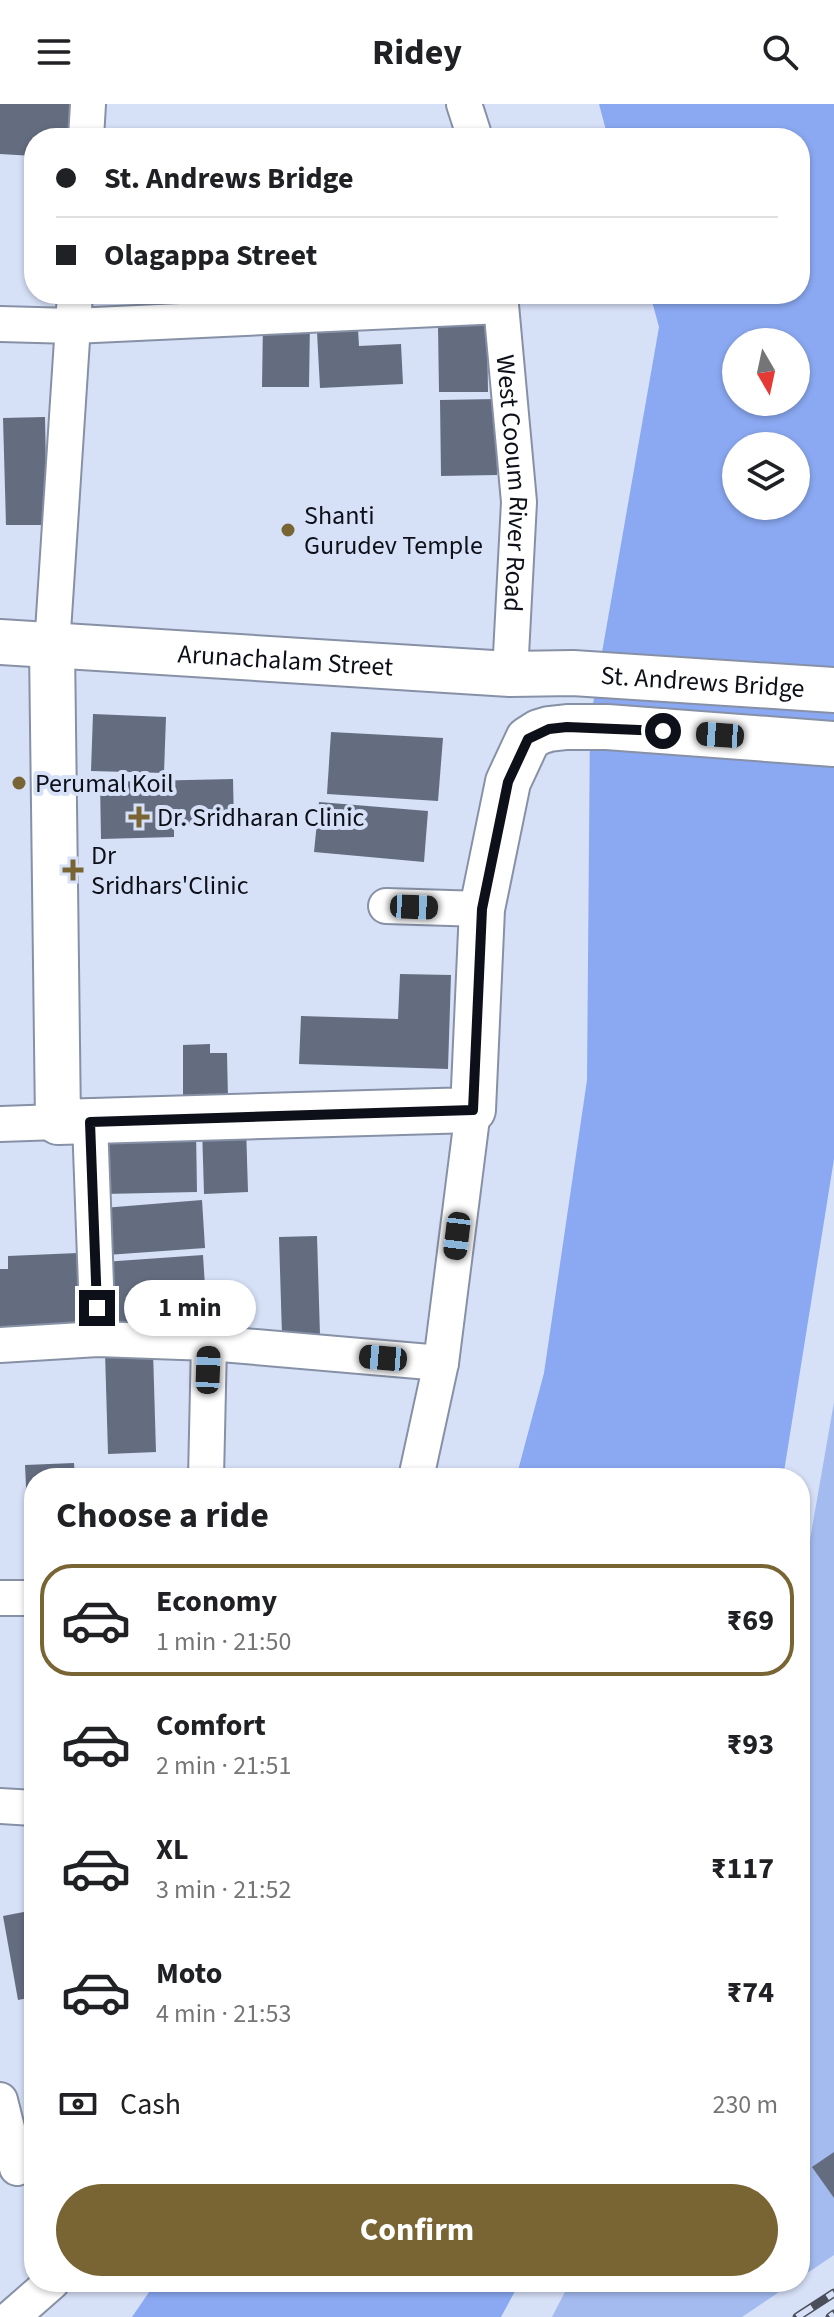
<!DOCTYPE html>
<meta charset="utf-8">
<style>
:root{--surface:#fff;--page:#f6f6f6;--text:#202124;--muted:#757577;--line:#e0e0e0;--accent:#796433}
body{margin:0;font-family:"Source Sans 3",sans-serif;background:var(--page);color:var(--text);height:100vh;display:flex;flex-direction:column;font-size:30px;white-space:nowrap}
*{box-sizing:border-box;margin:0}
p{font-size:26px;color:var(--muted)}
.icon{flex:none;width:44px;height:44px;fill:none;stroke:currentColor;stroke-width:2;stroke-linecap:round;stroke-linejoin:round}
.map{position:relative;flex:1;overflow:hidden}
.side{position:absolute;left:24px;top:1364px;width:786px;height:824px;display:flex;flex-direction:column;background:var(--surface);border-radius:32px;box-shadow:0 2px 6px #0004}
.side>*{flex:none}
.guide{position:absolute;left:24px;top:24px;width:786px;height:176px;border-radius:32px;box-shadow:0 2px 6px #0004;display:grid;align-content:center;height:176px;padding:0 32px;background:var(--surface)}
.needle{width:52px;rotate:171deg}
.fabs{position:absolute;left:722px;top:224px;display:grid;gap:16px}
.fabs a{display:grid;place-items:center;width:88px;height:88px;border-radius:50%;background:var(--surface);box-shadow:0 2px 6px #0004;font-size:40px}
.end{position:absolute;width:36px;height:36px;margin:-18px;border:10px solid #0d1018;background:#fff;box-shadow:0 0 0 4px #fff}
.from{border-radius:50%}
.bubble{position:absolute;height:56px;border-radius:28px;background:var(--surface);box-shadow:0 2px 6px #0004;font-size:26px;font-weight:700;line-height:56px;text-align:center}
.car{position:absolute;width:24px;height:48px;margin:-24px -12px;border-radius:10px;box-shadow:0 0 6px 2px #0007;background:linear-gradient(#222 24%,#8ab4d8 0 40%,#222 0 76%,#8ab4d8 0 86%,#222 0)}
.guide b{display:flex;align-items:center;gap:28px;height:76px;font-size:30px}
.guide b+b{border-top:2px solid var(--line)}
.guide i{width:20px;height:20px;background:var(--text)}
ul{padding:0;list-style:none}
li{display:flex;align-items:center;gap:24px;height:112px;margin:0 16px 12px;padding:0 16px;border:4px solid transparent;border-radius:32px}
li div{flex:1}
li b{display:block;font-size:30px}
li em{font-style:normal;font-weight:700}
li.active{border-color:var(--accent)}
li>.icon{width:72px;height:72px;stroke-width:1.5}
h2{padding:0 32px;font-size:36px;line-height:96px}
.pay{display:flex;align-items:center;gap:20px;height:88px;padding:0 32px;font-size:30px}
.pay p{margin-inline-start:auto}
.cta{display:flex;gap:16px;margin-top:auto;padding:16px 32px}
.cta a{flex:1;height:92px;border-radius:48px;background:var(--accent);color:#fff;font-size:32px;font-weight:700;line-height:92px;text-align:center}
header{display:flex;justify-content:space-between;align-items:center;height:104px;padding:0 32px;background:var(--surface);font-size:36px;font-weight:700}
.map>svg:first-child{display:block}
.green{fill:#a4bbf0}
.water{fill:#8ba9f2;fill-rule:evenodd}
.building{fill:#646d80}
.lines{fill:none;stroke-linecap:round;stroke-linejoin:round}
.minor-casing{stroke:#8791a6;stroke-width:38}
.major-casing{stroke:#8791a6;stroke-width:48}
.minor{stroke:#fff;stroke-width:34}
.major{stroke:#fff;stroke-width:44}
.rail-casing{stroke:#4a4f5b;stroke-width:9}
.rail{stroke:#d6e0f7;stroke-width:6;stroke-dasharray:18;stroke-linecap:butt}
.route{stroke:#0d1018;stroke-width:10}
.poi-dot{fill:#796433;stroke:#d6e0f7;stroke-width:3}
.labels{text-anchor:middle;stroke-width:8;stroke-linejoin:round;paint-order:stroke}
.street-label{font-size:26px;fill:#0d1018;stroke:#d6e0f7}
.poi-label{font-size:26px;fill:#0d1018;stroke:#d6e0f7;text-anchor:start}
</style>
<header><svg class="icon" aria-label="menu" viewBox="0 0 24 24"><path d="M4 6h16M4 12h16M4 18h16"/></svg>Ridey<svg class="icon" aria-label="search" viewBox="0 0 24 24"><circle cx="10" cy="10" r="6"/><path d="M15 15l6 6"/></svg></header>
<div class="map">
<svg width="834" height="2213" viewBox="0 0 834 2213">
<rect width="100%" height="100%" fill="#d6e0f7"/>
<g class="green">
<path d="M834,1298v853l-34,23v-681z"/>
<path d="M570,2178h224l-52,35h-190z"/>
</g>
<g class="water">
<path d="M599,0h235v1055l-51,319h-267l28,-105 43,-293 3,-359 69,-394 -9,-33h150v-156h-192zM736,238h60v60h-60zM736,342h60v60h-60z"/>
<path d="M156,2178h364l-19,35h-369z"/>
</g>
<g class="building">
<path d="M0,0h77l-2,34h-41v18l-34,-2z"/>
<path d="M235,190h48v11l-47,3z"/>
<path d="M263,217h47l-1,66h-47z"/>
<path d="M487,221l1,67h-49l-1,-66z"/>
<path d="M358,225l1,17 42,-2 2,40 -83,4 -3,-56z"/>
<path d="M496,295l1,76 -56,1 -1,-76z"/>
<path d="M45,313l2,108h-41l-3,-107z"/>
<path d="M93,610l73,3 -2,56 -73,-2z"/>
<path d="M331,628l112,6 -5,63 -111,-7z"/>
<path d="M233,675l1,44 -60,2v12l-73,2 -1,-57z"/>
<path d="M319,698l109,9 -4,51 -110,-10z"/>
<path d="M400,870l51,1 -3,94 -149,-5 2,-48 97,3z"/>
<path d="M210,940v9h17l1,46h-45v-54z"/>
<path d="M246,1022l2,66 -44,2 -2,-67z"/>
<path d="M196,1026l1,62 -93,2 -2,-62z"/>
<path d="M202,1096l3,48 -98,7 -4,-47z"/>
<path d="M317,1132l3,99 -38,1 -3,-99z"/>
<path d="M78,1149l3,79 -81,4v-67h8v-13z"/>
<path d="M203,1151l4,63 -99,6 -5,-62z"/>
<path d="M153,1247l3,101 -48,2 -3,-102z"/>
<path d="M74,1359l1,15h-41v94h-4l-5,-107z"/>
<path d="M34,1806v87l-16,3 -15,-84z"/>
<path d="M834,2048v46l-22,-31z"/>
</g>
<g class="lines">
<defs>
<g id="minor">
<path d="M464,0l11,34"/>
<path d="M86,34l2,-34"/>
<path id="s1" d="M500,190l19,208 -9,172"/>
<path d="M0,220l73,2 428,-20"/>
<path d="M52,543l23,-353"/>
<path d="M386,802l96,3"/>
<path d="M90,1018l8,217"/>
<path d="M0,1020l58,-2"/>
<path d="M0,1241l98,-6 111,4 232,20"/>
<path d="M206,1374l3,-135"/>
<path d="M416,1374l25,-115 32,-253"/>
<path d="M0,1494h34"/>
<path d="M0,1702l34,2"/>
<path d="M0,1996l17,68"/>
<path d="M12,2213l40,-35"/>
</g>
<g id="major">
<path id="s2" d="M0,538l510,32 63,-1 261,17"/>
<path d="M52,543l6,475 415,-12 9,-201 26,-127 20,-43 11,-7 10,-3 18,-2h40l227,17"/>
</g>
</defs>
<use href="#minor" class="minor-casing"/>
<use href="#major" class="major-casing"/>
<use href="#minor" class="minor"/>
<use href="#major" class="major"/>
<defs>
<g id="rail">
<path d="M797,2213l37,-24"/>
<path d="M830,2213l4,-3"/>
</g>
</defs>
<use href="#rail" class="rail-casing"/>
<use href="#rail" class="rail"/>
</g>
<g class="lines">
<path class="route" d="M97,1204l-7,-186 383,-12 9,-201 26,-127 20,-43 21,-10 18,-2 96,4"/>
</g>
<g class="poi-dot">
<circle cx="288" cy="426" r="8"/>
<circle cx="19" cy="679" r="8"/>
<path d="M135 701h8v8h8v8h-8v8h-8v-8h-8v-8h8z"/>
<path d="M69 754h8v8h8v8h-8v8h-8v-8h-8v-8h8z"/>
</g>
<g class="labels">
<g class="street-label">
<text dy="9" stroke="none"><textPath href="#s1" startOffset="190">West Cooum River Road</textPath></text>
<text dy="9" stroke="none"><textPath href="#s2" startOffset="286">Arunachalam Street</textPath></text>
<text dy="9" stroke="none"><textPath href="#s2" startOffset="704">St. Andrews Bridge</textPath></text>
</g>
<g class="poi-label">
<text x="304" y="420">Shanti<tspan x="304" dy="30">Gurudev Temple</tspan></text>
<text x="35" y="688">Perumal Koil</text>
<text x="157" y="722">Dr. Sridharan Clinic</text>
<text x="91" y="760">Dr<tspan x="91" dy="30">Sridhars'Clinic</tspan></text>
</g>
</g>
</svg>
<div class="fabs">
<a><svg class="needle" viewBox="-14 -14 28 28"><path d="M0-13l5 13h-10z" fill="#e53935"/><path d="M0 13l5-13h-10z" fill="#757577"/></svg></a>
<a><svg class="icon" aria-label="layers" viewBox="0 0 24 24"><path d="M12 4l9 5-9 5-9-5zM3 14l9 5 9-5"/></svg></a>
</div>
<i class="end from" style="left:663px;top:627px"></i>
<i class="end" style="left:97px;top:1204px"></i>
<div class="bubble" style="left:124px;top:1176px;width:132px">1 min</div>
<i class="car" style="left:720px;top:631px;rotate:274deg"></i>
<i class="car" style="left:414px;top:803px;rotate:92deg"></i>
<i class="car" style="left:457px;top:1132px;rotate:187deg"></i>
<i class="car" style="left:383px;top:1254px;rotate:275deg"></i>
<i class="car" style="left:208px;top:1266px;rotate:2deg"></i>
<div class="guide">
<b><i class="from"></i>St. Andrews Bridge</b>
<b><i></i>Olagappa Street</b>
</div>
<section class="side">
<h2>Choose a ride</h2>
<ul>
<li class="active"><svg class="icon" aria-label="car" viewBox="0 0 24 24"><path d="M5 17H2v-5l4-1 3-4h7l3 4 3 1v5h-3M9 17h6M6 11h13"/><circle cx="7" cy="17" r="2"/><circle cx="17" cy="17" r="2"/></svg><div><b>Economy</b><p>1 min · 21:50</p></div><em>₹69</em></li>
<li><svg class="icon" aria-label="car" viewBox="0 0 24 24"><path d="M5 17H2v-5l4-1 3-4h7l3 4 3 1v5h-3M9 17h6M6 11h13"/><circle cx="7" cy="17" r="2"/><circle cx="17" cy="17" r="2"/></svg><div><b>Comfort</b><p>2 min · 21:51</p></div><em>₹93</em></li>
<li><svg class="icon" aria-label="car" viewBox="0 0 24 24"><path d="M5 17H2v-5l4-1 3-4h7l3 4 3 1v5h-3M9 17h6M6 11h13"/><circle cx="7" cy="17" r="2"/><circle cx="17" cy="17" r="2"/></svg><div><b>XL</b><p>3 min · 21:52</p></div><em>₹117</em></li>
<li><svg class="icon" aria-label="car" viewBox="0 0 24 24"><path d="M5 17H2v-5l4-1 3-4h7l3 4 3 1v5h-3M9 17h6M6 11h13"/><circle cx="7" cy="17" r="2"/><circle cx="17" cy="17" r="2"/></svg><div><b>Moto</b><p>4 min · 21:53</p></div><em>₹74</em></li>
</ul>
<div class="pay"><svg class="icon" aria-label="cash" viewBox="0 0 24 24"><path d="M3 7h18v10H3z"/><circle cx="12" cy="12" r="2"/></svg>Cash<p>230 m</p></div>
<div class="cta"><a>Confirm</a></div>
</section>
</div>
